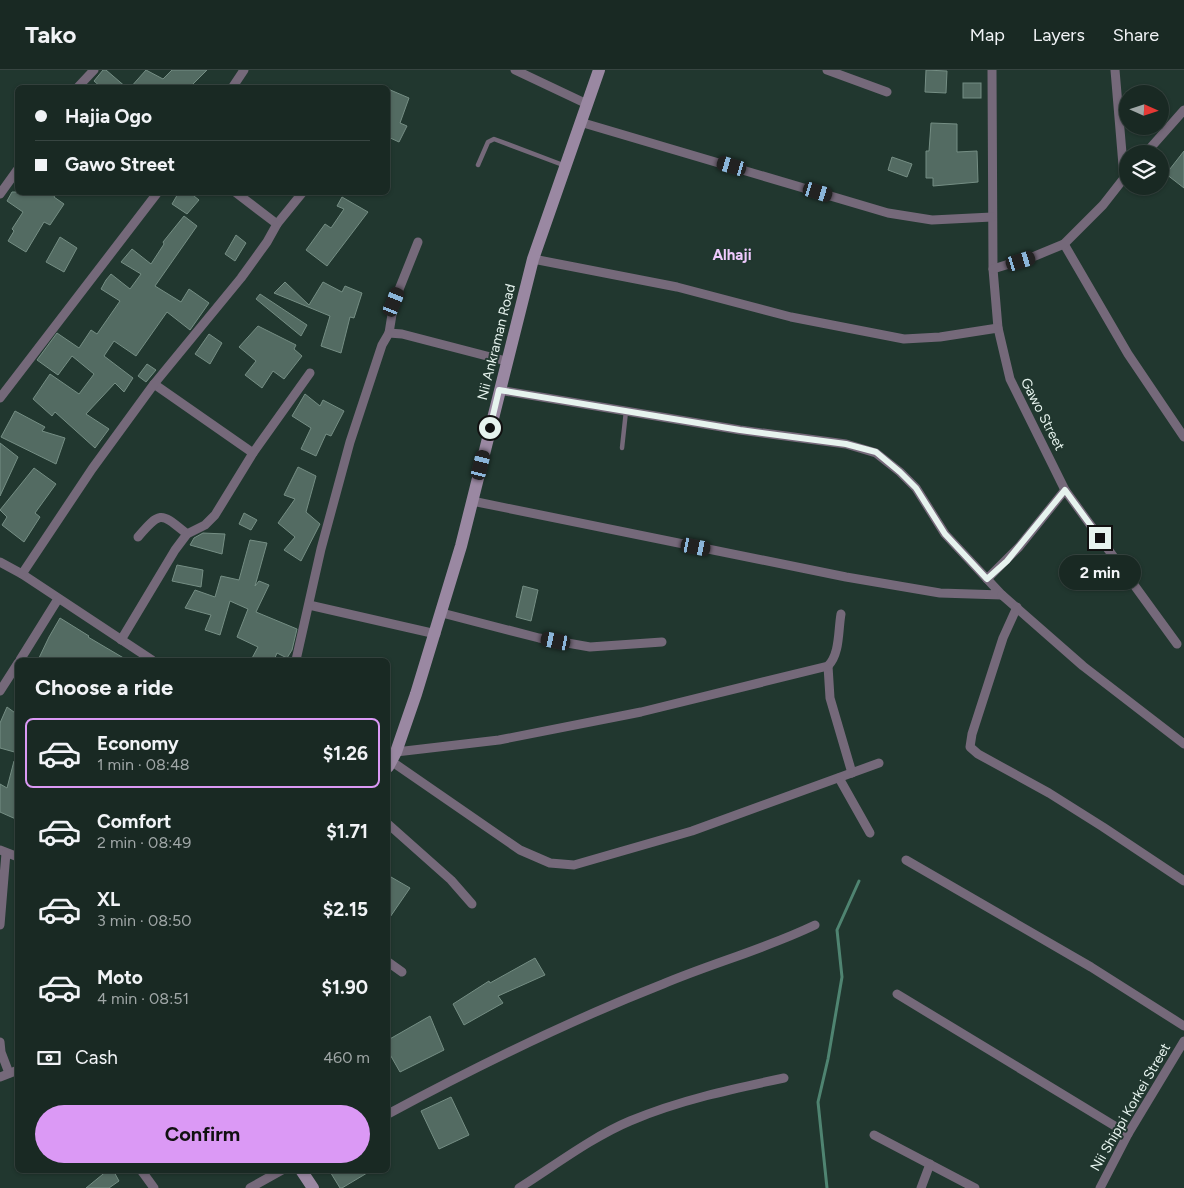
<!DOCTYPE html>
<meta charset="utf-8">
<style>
:root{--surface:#192923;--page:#263530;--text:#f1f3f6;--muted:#9fa6a6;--line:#374541;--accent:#db99f5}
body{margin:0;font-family:Figtree,sans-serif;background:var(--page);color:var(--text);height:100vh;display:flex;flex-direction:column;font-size:19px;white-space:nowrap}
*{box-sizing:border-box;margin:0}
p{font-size:16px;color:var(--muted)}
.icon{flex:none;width:28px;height:28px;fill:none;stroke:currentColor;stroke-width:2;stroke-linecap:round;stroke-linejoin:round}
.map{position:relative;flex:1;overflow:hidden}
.side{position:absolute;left:15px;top:588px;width:375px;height:515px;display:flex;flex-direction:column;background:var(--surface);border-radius:8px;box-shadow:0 1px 4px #0004,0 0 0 1px var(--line)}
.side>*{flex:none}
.guide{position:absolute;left:15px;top:15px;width:375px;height:110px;border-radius:8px;box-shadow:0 1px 4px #0004,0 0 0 1px var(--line);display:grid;align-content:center;height:110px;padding:0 20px;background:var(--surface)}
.needle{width:32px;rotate:93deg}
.fabs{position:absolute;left:1119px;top:15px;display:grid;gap:10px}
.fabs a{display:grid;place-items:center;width:50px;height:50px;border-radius:50%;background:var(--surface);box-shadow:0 1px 4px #0004,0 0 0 1px var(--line);font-size:25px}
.end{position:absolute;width:22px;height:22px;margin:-11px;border:6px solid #e6f3ee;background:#111;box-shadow:0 0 0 2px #111}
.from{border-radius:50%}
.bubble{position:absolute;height:35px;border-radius:18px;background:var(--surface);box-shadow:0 1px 4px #0004,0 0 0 1px var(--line);font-size:16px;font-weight:700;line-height:35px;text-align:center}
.car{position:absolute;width:15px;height:30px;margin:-15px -8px;border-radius:6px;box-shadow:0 0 4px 1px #0007;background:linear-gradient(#222 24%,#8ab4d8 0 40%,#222 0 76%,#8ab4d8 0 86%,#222 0)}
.guide b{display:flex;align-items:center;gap:18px;height:48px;font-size:19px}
.guide b+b{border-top:1px solid var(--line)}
.guide i{width:12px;height:12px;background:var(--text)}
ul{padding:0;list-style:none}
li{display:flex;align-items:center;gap:15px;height:70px;margin:0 10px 8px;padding:0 10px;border:2px solid transparent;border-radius:8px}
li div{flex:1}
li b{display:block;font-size:19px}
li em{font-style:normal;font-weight:700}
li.current{border-color:var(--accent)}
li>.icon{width:45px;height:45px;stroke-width:1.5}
h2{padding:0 20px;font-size:22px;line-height:60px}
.pay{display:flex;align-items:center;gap:12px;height:55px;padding:0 20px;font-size:19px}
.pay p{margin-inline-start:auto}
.button{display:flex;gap:10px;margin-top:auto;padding:10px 20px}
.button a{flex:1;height:58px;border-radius:30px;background:var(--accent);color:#111;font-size:20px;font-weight:700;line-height:58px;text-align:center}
header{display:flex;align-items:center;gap:30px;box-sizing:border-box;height:70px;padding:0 25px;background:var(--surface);border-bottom:1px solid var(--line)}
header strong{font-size:24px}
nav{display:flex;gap:28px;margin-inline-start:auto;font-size:18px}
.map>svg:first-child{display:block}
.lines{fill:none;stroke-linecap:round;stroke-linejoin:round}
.stream{stroke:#4f8471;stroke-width:3}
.building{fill:#536b62;stroke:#758e84}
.lane{stroke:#75697a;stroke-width:4.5}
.street{stroke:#75697a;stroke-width:9}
.secondary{stroke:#9a88a2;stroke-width:12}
.route{stroke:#e6f3ee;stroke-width:6}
.labels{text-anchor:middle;stroke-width:4;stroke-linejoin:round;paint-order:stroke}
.street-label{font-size:14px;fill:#e6f3ee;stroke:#21372f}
.neighbourhood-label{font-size:15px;font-weight:bold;fill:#efcafe;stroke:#21372f}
</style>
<header>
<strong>Tako</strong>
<nav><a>Map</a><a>Layers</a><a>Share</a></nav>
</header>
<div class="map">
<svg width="1184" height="1118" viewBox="0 0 1184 1118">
<rect width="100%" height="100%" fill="#21372f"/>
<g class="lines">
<path class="stream" d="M827,1118l-9,-86 10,-43 14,-82 -5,-47 22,-49"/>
</g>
<g class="building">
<path d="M103,0h3l21,18h-25l-8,-7z"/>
<path d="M146,0l17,9 9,-9h35l-18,18h-59z"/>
<path d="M926,0l21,1 -1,22 -21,-1z"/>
<rect x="963" y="13" width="18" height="15"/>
<path d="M388,19l21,9 -9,25 7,3 -8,16 -11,-5z"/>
<path d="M931,53l26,1v28l20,-1 1,31 -45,4v-8h-7v-27h3z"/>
<path d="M1184,81v37l-18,-14z"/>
<path d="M892,87l20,7 -5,13 -19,-7z"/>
<path d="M12,122h45l-3,5 10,7 -14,21 -6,-3 -18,30 -18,-11 6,-10 -2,-2 11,-17 -16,-11z"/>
<path d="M179,122h10l10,8 -12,14 -15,-10z"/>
<path d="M342,127l26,15 -41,54 -21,-16 19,-26 6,4 13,-19 -7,-3z"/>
<path d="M184,146l13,10 -42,60 26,16 8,-13 20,14 -19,27 -23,-18 -31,44 -22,-15 -10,15 29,22 -9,14 -9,-9 -29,31 23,15 -14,19 -40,-36 -3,4 -19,-17 17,-25 29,20 15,-20 -22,-18 -14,19 -21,-15 20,-27 22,15 12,-18 6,4 23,-33 -19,-12 5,-9 5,-6 19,15 11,-15 -20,-12 11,-13 19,15 13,-20 -1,-2z"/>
<path d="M236,165l10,8 -11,18 -10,-7z"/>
<path d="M60,167l17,11 -13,24 -18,-10z"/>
<path d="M285,212l24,23 14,-23 19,10 3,-6 17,7 -8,25 -4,-1 -9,36 -20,-7 9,-30 -56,-23z"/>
<path d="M260,224l47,31 -6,11 -45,-37z"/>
<path d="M258,256l38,19 -2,4 8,7 -18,23 -11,-8 -11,17 -17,-13 11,-14 -17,-14z"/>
<path d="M209,264l13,9 -12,21 -15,-10z"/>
<path d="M147,294l9,6 -10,12 -8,-6z"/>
<path d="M305,324l15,12 3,-6 21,11 -13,25 -5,-2 -10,22 -15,-7 10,-21 -19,-12z"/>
<path d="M15,341l30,16 -3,4 23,7 -9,26 -55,-27z"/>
<path d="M0,373l18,14 -18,39z"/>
<path d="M298,397l18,9 -10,36 14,12 -19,37 -17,-11 11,-13 -17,-14 17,-24 -11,-4z"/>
<path d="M34,398l22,16 -21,29 5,4 -16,25 -22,-17 5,-8 -7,-7z"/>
<path d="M244,443l13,7 -6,10 -12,-6z"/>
<path d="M203,463l22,1 -3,20 -32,-9 4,-7z"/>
<path d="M250,470l17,3 -12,43 4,-5 10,4 -13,27 41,17 -5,21 -5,8 -10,-5 -3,7h-23l7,-13 -21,-10 11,-28 -18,-8 -10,34 -15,-5 6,-15 -26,-7 10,-18 20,7 6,-21 18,4z"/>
<path d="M177,495l26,5 -2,17 -29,-6z"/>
<path d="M523,516l15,4 -7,31 -15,-4z"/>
<path d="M60,548l29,18 -1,1 39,23h-89l11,-23z"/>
<path d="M7,637l11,8v38l-18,-5v-25z"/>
<path d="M14,691h4v59l-18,-8v-28l7,4z"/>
<path d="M391,807l19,11 -22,32v-36z"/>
<path d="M535,888l10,17 -47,21 5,7 -39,22 -11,-21 36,-23 1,2z"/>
<path d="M430,946l14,34 -44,22 -12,-21v-11z"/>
<path d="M451,1027l18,38 -30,14 -18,-38z"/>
<path d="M108,1100h5l6,11 -10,7h-23z"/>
<path d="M329,1100h43l-30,18h-2z"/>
</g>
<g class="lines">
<g class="lane">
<path d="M478,95l10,-23 6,-3 69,26"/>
<path d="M622,378l4,-37"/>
</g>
<g class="street">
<path d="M515,0l72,34"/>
<path d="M827,0l60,22"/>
<path d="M992,0l1,199 5,59 12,51 55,111 112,154"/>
<path d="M1115,0l9,107"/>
<path d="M77,18l17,-18"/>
<path d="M232,18l12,-18"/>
<path d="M580,52l308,91 44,7 60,-3"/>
<path d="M1145,84l39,-44"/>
<path d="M235,122l42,32"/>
<path d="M0,124l18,-25"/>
<path d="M1064,174l64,110 56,83"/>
<path d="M533,189l144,28 114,30 113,22 36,-2 58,-9"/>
<path d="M993,199l42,-13 29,-12 39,-39 25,-32"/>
<path d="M389,263l5,-31 24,-60"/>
<path d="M154,314l99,69"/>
<path d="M0,328l158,-206"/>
<path d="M472,431l374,76 94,16 62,2 -57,-61 -29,-46 -16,-16 -24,-19 -30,-9 -106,-14 -241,-40"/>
<path d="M138,467c23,-27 23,-24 49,-3"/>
<path d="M0,492l22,12 130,86"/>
<path d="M22,504l70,-105 62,-85 87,-106 26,-36 10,-18 26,-32"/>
<path d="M987,509l32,-32 46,-57"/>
<path d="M1002,525l81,71 101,78"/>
<path d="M309,535l127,29"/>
<path d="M1017,537l-14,31 -31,96 -2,13 8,7 71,39 54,34 81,54"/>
<path d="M442,543l97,25 51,9 72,-5"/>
<path d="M121,570l54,-90 12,-16 18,-9 10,-10 38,-62 57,-80"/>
<path d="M20,590l38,-61"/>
<path d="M296,590l25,-111 29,-107 32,-97 7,-12 13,1 104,27"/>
<path d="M828,596l2,32 22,75"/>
<path d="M0,621l18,-28"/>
<path d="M396,682l103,-12 142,-28 187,-46c12,-12 10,-35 13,-52"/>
<path d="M391,691l129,89 30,13 24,2 118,-34 187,-68"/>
<path d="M839,708l31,55"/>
<path d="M388,754l63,56 21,24"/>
<path d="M0,780l18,7"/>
<path d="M906,790l185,107 93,59"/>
<path d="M0,855l6,-72"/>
<path d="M388,892l14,10"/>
<path d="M897,924l231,140"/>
<path d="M0,972l1,10 8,21"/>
<path d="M0,1007l18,-7"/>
<path d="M388,1044c89,-48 181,-93 275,-130 50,-21 102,-35 152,-59"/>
<path d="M874,1065l101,53"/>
<path d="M141,1100l13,18"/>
<path d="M250,1118l32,-18"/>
<path d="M519,1118c35,-22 73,-51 111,-67 50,-21 102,-32 154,-43"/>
<path d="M921,1118l9,-24"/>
<path d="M1100,1118l28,-54 56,-93"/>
</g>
<g class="secondary">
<path d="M388,697l8,-15 20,-58 45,-148 72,-287 66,-189"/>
<path d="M301,1100l12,18"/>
</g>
</g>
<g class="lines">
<path class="route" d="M490,358l9,-38 241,40 106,14 30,8 24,20 16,16 29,46 42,45 20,-18 58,-71 35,48"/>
</g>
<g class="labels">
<g class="street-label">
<text transform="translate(496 272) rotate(-76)" y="5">Nii Ankraman Road</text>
<text transform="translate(1043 344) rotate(63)" y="5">Gawo Street</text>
<text transform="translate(1130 1037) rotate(-60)" y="5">Nii Shippi Korkei Street</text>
</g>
<g class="neighbourhood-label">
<text x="732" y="190">Alhaji</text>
</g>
</g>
</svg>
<div class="fabs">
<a><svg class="needle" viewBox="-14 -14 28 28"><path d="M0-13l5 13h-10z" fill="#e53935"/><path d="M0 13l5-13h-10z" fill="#9fa6a6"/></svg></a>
<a><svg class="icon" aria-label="layers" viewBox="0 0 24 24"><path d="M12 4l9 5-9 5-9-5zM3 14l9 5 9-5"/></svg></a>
</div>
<i class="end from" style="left:490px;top:358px"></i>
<i class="end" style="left:1100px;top:468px"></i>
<div class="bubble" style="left:1059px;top:485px;width:82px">2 min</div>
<i class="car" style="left:732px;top:96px;rotate:286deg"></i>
<i class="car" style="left:818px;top:122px;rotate:107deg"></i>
<i class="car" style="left:1021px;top:191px;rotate:73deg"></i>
<i class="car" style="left:394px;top:232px;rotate:22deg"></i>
<i class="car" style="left:481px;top:395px;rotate:14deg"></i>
<i class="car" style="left:696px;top:477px;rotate:101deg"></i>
<i class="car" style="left:556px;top:571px;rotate:282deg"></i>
<div class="guide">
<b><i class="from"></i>Hajia Ogo</b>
<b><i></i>Gawo Street</b>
</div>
<section class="side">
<h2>Choose a ride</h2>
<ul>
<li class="current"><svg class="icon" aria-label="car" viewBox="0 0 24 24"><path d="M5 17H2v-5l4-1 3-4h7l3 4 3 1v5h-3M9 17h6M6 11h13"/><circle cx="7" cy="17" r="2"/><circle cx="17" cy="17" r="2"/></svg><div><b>Economy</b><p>1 min · 08:48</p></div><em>$1.26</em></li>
<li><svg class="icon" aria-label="car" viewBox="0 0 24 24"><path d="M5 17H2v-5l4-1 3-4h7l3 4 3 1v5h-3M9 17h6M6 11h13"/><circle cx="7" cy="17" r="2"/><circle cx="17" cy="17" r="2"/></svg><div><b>Comfort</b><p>2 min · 08:49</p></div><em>$1.71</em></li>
<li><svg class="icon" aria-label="car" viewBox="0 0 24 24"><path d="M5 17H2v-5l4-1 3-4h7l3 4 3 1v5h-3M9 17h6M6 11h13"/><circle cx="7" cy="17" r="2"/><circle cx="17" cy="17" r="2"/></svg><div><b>XL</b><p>3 min · 08:50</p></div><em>$2.15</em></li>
<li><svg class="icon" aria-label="car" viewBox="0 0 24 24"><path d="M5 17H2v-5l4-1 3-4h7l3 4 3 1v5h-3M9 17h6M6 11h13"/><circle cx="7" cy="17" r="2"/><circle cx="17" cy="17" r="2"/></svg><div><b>Moto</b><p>4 min · 08:51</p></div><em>$1.90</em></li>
</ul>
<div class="pay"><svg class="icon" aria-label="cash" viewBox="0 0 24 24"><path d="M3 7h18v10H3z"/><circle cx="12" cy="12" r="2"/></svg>Cash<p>460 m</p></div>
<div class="button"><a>Confirm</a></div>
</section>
</div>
